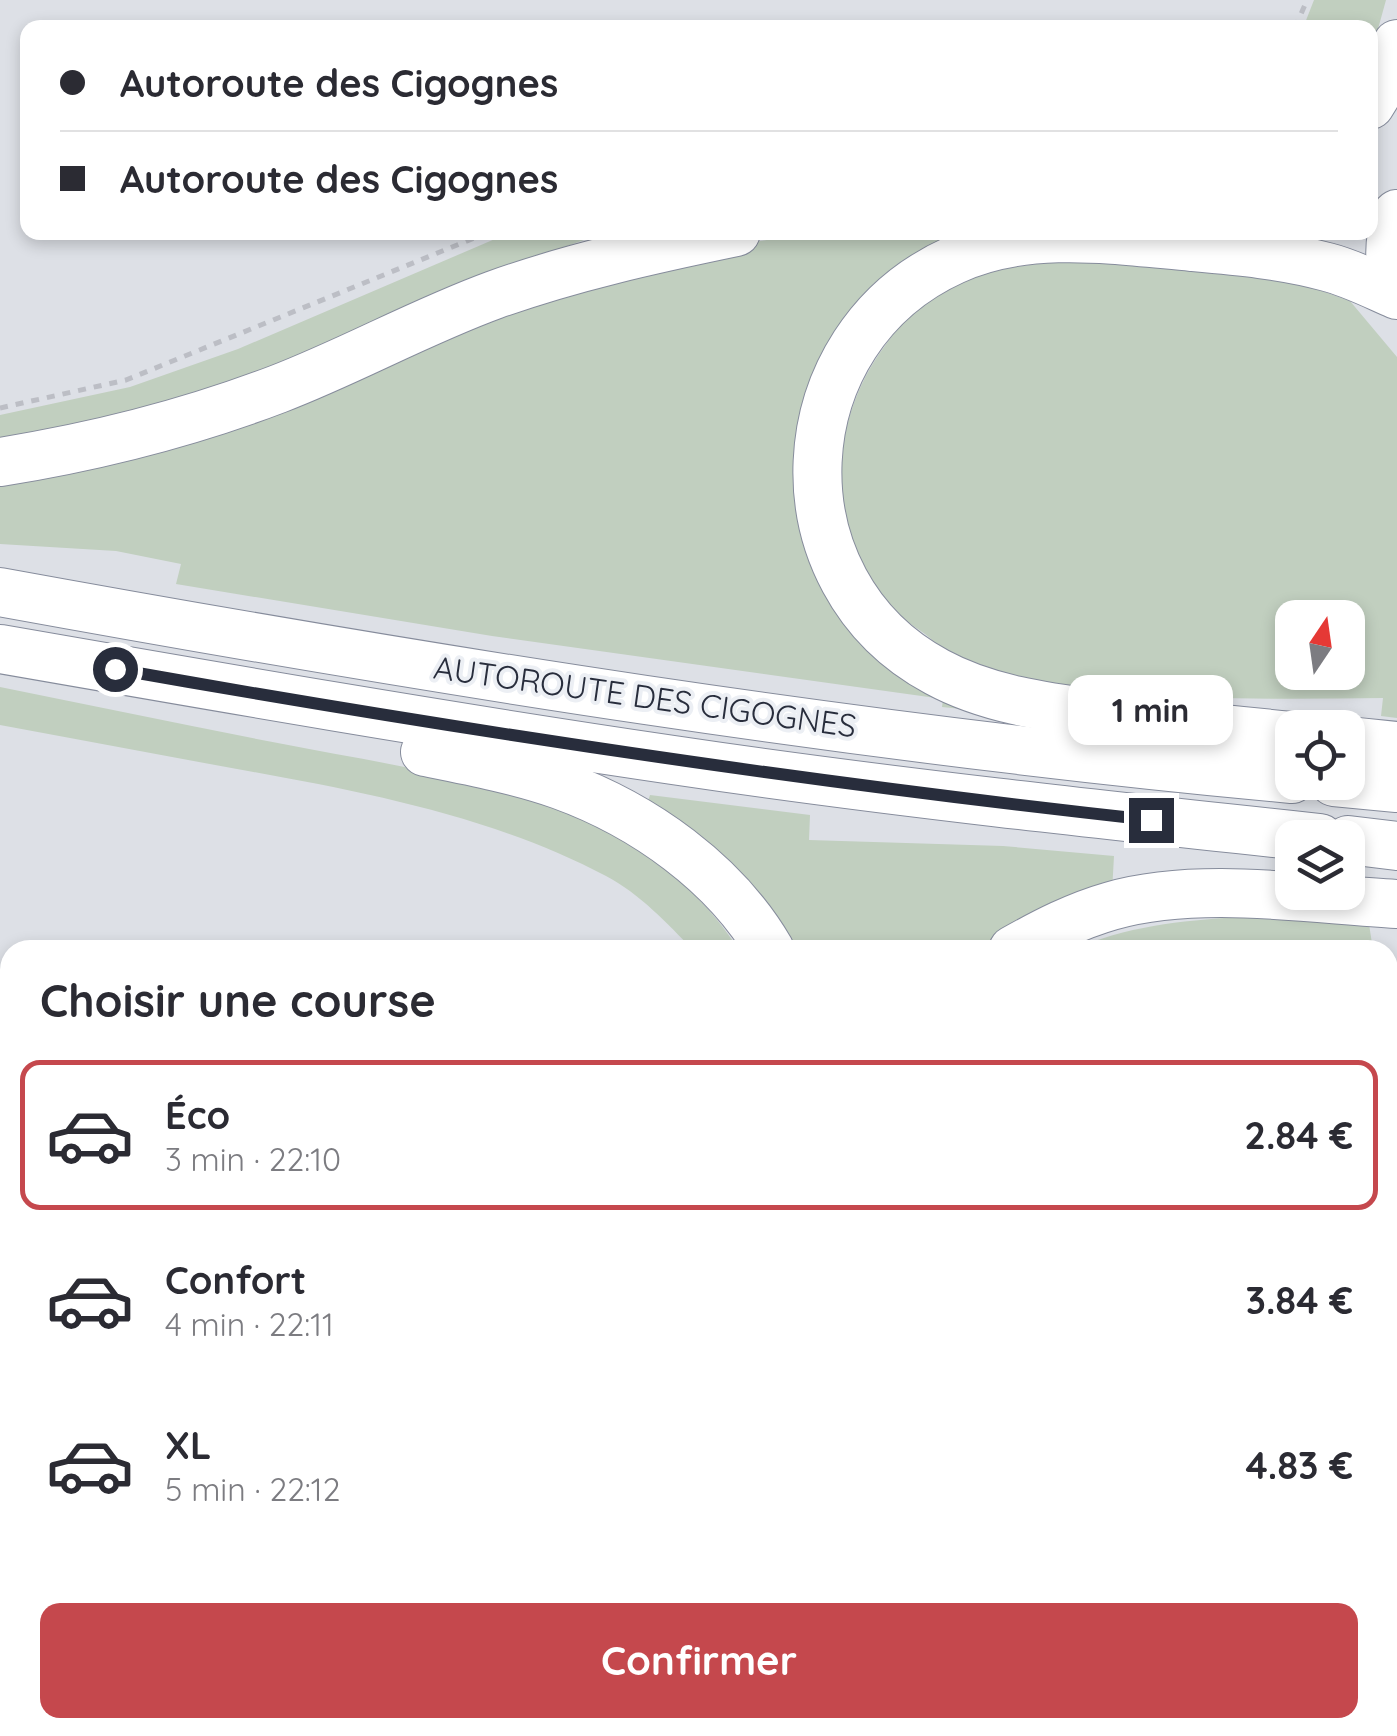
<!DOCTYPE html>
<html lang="fr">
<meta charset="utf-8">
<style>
:root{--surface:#fff;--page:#f2f2f3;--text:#2b2b33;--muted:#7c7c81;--line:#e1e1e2;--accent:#c5484d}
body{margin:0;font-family:Quicksand,sans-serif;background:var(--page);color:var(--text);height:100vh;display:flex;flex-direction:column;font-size:38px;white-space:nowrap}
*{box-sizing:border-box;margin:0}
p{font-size:32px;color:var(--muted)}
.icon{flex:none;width:55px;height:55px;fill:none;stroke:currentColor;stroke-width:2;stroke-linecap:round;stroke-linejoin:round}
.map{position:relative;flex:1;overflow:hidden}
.drawer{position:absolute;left:0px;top:940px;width:1398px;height:798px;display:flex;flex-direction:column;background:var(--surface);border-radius:30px 30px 0 0;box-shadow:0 5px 15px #0003}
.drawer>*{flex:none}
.hud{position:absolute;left:20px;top:20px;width:1358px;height:220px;border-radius:20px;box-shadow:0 5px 15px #0003;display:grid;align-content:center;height:220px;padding:0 40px;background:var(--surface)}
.needle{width:65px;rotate:13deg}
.tools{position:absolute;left:1275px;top:600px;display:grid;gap:20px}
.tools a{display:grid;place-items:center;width:90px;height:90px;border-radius:20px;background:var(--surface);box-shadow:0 5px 15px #0003;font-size:50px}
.end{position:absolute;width:45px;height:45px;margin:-22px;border:12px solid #282d3c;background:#fff;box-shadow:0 0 0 5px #fff}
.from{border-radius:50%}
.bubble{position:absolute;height:70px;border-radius:20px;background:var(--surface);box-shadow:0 5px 15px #0003;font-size:32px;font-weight:700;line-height:70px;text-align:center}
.hud b{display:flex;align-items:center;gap:35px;height:95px;font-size:38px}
.hud b+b{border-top:2px solid var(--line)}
.hud i{width:25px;height:25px;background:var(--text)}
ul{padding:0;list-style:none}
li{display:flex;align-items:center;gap:30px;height:150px;margin:0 20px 15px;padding:0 20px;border:5px solid transparent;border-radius:20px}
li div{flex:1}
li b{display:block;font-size:38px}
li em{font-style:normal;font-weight:700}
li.selected{border-color:var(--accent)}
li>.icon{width:90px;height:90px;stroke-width:1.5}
h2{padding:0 40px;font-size:45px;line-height:120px}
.cta{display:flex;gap:20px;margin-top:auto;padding:20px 40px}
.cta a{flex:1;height:115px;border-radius:20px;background:var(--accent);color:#fff;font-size:40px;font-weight:700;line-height:115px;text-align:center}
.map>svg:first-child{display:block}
.green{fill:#c1cfbf;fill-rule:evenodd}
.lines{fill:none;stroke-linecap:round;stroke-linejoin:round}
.trunk-casing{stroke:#868c9c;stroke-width:50}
.path{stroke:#bcbec5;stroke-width:5;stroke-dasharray:8 8;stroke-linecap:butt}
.trunk{stroke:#fff;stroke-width:48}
.route{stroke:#282d3c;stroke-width:12}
.labels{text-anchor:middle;stroke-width:8;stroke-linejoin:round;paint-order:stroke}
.street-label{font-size:32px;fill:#282d3c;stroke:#eceff4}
</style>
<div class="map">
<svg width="1397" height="1736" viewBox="0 0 1397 1736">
<rect width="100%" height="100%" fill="#dde0e6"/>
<g class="green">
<path d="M1314,0h72l-16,58v-30h-67z"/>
<path d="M509,233h94l-96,35 -171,74 -165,62 -171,40v-29l130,-28 108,-38z"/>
<path d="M814,233h180l-123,65 -50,268 190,148 -69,-7 1,-8 -451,-63 -316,-52 5,-20 -65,-13 -116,-7v-69l457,-149 269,-80z"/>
<path d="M1076,260l56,3 162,18 56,20 47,56v361l-16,-2 2,-18c-87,1 -172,2 -258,-5 -57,-5 -118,-10 -170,-37 -11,-5 -21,-15 -30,-22 -12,-9 -27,-17 -37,-28 -65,-73 -60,-183 -4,-259 12,-17 28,-37 46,-49 42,-28 97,-34 146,-38zM1292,618h56v54h-56z"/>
<path d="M0,687c94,19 189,39 283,57 164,32 358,52 456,206h-46c-26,-27 -53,-56 -87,-74 -109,-58 -237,-83 -358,-105 -83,-15 -165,-31 -248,-46z"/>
<path d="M650,795l160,20 -1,25 194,6 111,10 -2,36 -120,58h-201l-143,-149z"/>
<path d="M1238,917l131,7 4,26h-301c54,-24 108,-29 166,-33z"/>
<path d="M1388,982l9,11v743h-433l-2,-8h426z"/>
</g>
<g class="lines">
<defs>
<g id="trunk">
<path d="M1370,105l18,-29 9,-32"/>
<path d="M1397,214c-9,28 -9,49 0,76"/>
<path d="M0,462c94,-15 189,-39 278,-73 73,-28 142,-67 216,-94 78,-28 160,-46 242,-63"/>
<path d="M0,592c428,78 859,147 1292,187"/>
<path d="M0,649c224,39 448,78 673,111 215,32 431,55 647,78"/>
<path d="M1292,736c-60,-6 -120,-12 -180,-20 -58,-8 -122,-15 -175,-44 -168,-90 -156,-334 17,-412 73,-34 161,-20 238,-13 45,4 91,8 135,20 24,6 47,18 70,28"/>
<path d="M1348,741l49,5"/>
<path d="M425,752c45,9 92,18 135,33 83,30 165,88 210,165"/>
<path d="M1334,782l63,6"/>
<path d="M1348,840l49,6"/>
<path d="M1013,950c32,-18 63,-34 98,-44 87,-25 197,-7 286,-2"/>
<path d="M894,1728l1,8"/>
<path d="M942,1728l2,8"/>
</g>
</defs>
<use href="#trunk" class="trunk-casing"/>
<g class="path">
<path d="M1295,28l12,-28"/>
<path d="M0,408l126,-28 363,-148"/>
<path d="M0,1568l10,-1"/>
<path d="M807,1728l1,8"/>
</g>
<use href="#trunk" class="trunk"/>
</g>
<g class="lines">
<path class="route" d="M115,669c344,61 688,113 1036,151"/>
</g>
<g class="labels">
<g class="street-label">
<text transform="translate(645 697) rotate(8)" y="11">AUTOROUTE DES CIGOGNES</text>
</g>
</g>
</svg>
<div class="tools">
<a><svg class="needle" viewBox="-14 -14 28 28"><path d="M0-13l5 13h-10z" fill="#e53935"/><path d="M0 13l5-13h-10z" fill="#7c7c81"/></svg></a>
<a><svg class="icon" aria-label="locate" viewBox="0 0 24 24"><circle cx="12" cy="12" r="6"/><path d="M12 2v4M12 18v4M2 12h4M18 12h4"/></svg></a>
<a><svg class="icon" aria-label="layers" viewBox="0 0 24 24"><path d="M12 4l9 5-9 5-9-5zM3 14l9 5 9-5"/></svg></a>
</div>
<i class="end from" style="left:115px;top:669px"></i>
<i class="end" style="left:1151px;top:820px"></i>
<div class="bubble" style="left:1068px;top:675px;width:165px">1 min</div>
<div class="hud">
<b><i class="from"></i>Autoroute des Cigognes</b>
<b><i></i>Autoroute des Cigognes</b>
</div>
<section class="drawer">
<h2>Choisir une course</h2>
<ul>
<li class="selected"><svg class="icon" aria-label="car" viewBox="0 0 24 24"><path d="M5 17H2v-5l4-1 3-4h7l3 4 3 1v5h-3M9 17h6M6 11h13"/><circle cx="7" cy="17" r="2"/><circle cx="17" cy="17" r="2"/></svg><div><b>Éco</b><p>3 min · 22:10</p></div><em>2.84 €</em></li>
<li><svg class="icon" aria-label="car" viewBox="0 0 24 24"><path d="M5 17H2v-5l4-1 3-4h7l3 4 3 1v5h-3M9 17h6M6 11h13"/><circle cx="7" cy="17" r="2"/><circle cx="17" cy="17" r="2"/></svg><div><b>Confort</b><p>4 min · 22:11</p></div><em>3.84 €</em></li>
<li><svg class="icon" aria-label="car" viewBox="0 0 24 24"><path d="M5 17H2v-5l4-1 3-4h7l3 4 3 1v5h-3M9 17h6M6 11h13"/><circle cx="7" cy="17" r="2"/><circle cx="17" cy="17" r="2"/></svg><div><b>XL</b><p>5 min · 22:12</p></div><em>4.83 €</em></li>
</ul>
<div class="cta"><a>Confirmer</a></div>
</section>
</div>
